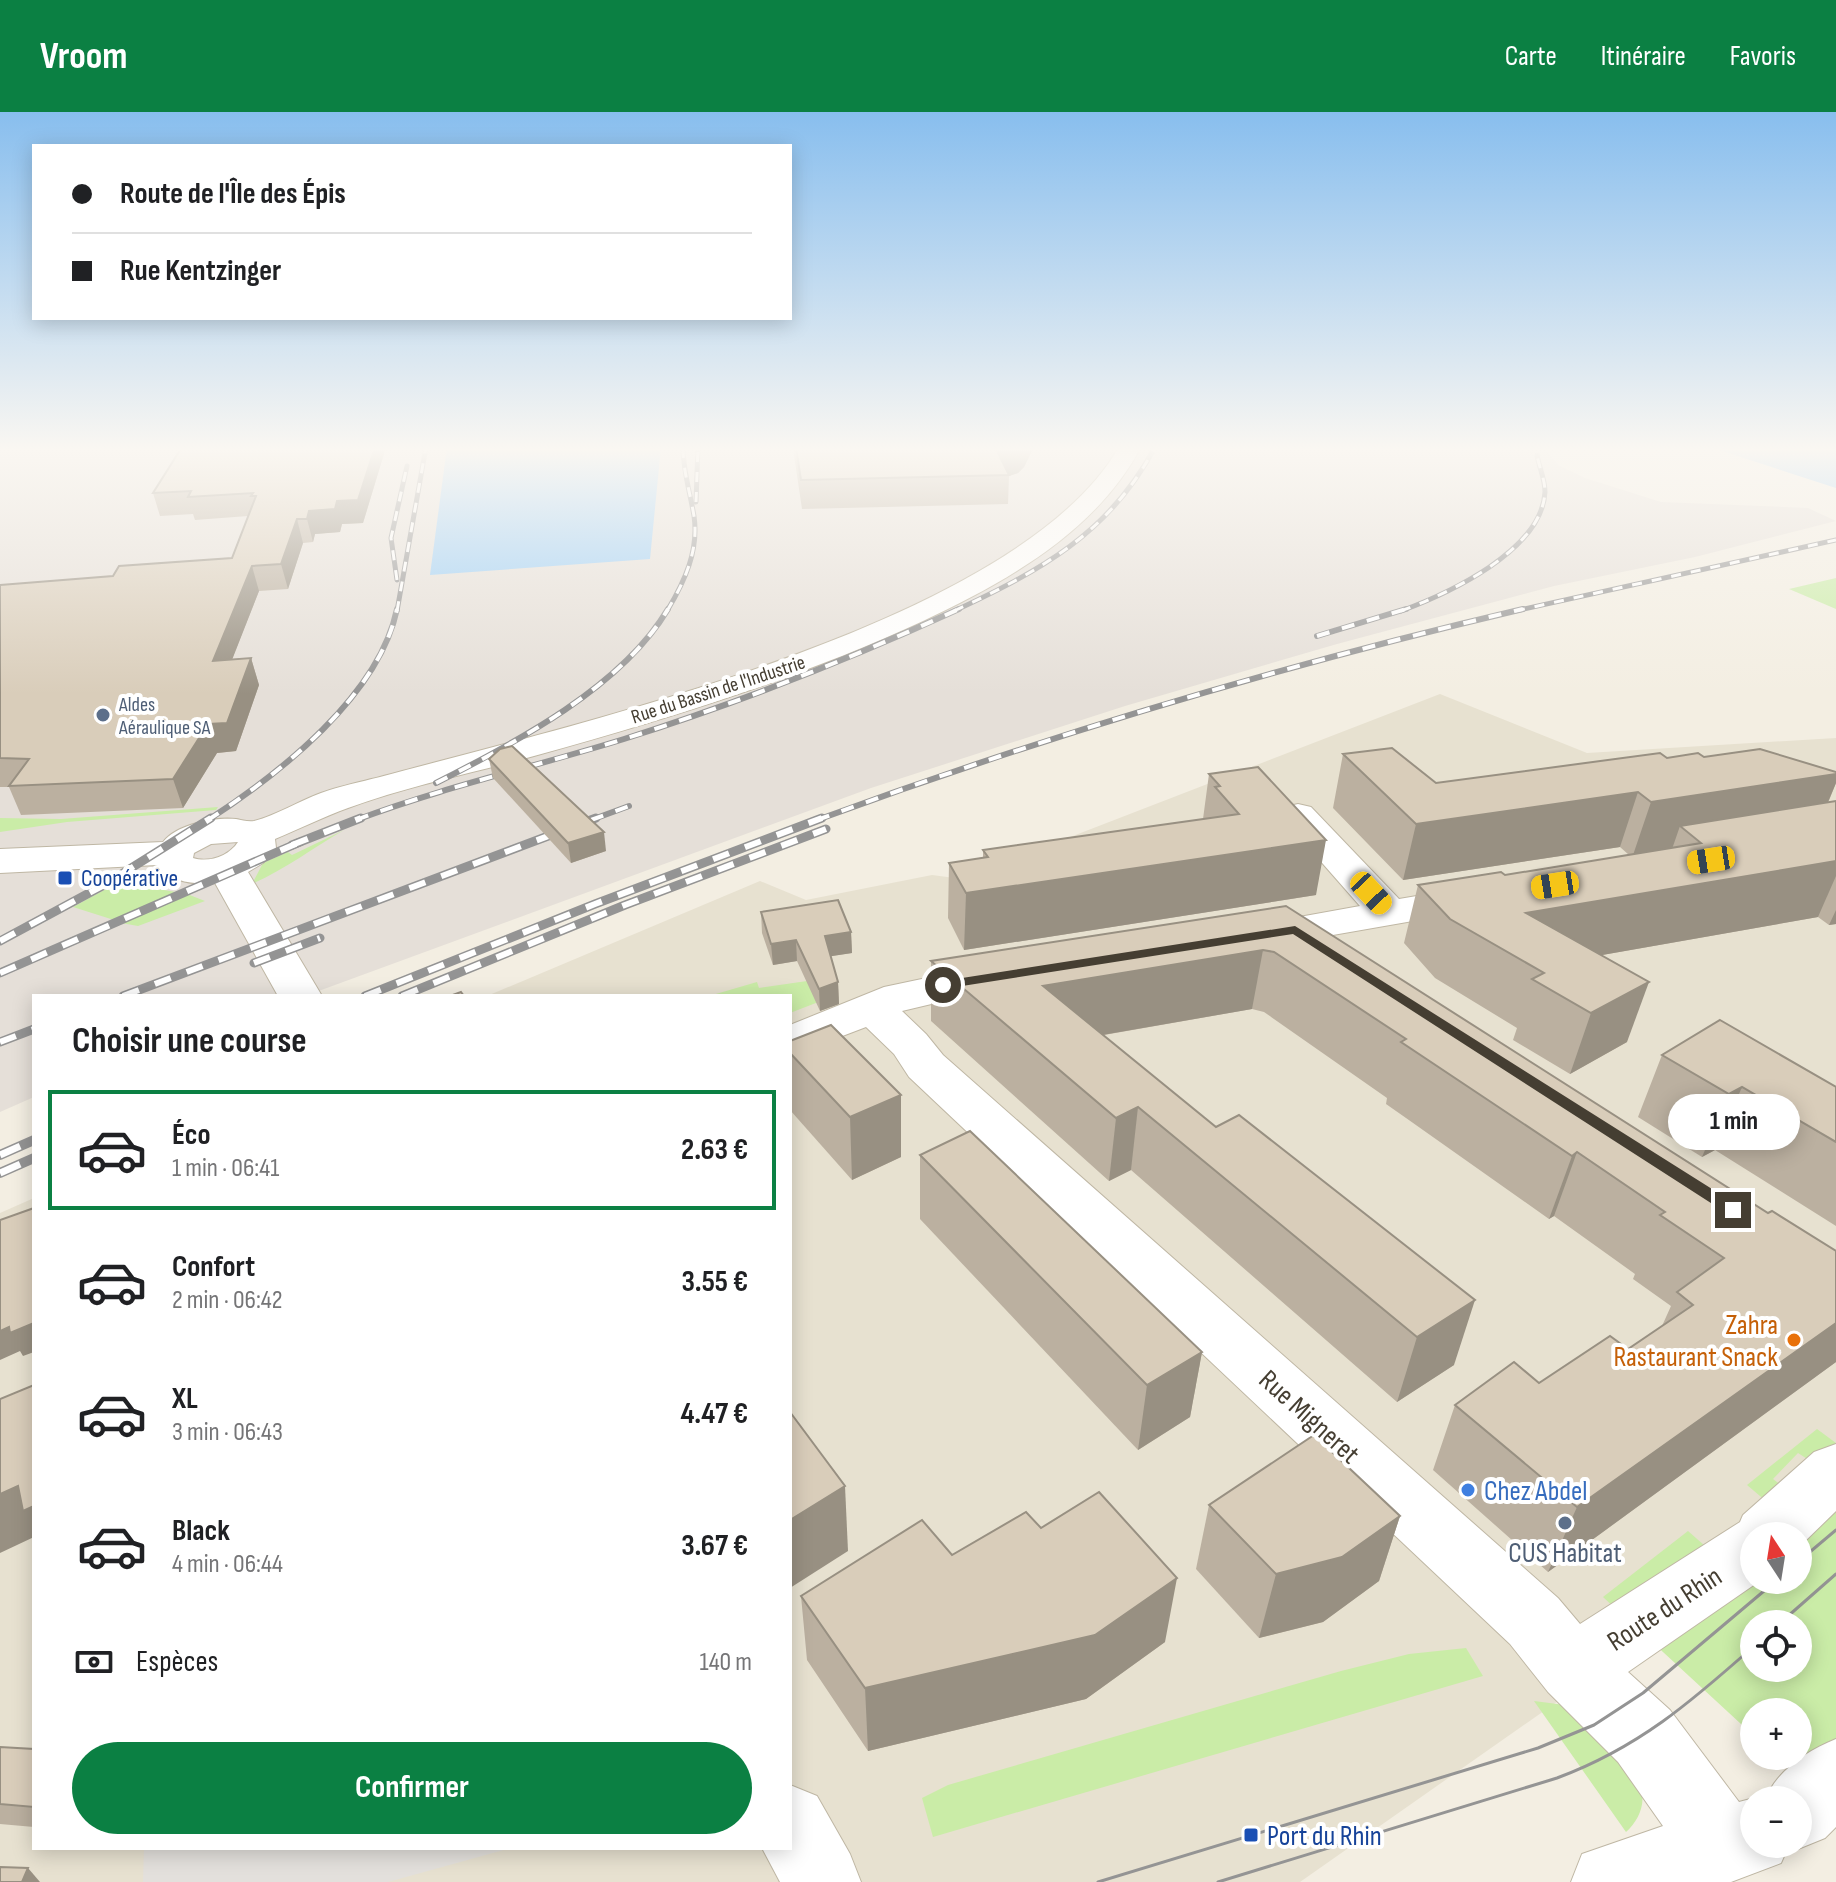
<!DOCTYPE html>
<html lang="fr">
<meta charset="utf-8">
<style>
:root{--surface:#fff;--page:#f2f2f2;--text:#202124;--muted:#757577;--line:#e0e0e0;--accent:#0b8043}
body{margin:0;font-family:"Sofia Sans Condensed",sans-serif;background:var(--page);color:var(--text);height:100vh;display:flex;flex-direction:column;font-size:30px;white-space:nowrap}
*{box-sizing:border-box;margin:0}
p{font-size:26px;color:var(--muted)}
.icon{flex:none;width:44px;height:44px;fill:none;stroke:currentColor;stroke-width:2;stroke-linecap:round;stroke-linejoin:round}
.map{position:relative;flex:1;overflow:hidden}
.details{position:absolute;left:32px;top:882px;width:760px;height:856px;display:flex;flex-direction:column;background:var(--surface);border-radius:0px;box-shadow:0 4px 20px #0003}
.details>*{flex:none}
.hud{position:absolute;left:32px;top:32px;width:760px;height:176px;border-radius:0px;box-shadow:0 4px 20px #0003;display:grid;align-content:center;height:176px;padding:0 40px;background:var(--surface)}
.needle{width:52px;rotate:348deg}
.controls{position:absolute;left:1740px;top:1410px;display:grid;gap:16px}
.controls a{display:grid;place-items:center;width:72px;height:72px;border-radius:50%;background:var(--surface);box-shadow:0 4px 20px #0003;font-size:40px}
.end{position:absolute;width:36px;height:36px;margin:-18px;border:10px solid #453e32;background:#fff;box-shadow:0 0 0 4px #fff}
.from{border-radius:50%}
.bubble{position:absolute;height:56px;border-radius:28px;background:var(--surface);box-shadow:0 4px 20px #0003;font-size:26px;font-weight:700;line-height:56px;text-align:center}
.car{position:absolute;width:24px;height:48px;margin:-24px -12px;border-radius:10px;box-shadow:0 0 6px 2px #0007;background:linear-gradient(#f5c518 24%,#345 0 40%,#f5c518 0 76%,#345 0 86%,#f5c518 0)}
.hud b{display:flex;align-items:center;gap:28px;height:76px;font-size:30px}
.hud b+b{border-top:2px solid var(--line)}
.hud i{width:20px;height:20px;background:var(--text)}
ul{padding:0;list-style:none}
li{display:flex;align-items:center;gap:24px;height:120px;margin:0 16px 12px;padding:0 24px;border:4px solid transparent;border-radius:0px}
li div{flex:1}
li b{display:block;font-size:30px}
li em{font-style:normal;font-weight:700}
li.active{border-color:var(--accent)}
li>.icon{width:72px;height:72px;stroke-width:1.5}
h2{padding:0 40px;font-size:36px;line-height:96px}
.pay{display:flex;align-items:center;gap:20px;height:88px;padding:0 40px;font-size:30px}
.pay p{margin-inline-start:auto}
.button{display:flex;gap:16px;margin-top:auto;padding:16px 40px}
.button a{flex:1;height:92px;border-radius:48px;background:var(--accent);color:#fff;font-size:32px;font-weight:700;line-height:92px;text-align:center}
header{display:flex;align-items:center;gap:48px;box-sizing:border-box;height:112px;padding:0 40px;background:var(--accent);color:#fff}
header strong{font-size:38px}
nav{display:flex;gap:44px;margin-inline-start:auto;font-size:28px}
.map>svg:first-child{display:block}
.residential{fill:#e7e1d0}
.industrial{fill:#e5dfd8}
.green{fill:#caeca7;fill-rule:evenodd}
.parking{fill:#e3e0dc}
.water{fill:#98cdf7}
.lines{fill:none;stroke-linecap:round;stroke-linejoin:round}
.minor-casing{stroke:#bfb7a4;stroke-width:2}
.minor{fill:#fff;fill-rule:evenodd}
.tram{stroke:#949494;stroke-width:3}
.rail-far3-casing{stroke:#949494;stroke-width:5}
.rail-far2-casing{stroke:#949494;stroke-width:6}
.rail-far1-casing{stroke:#949494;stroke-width:9}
.rail-casing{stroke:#949494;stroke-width:10}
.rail-far3{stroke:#fff;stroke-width:3;stroke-dasharray:10;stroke-linecap:butt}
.rail-far2{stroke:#fff;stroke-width:4;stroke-dasharray:13;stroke-linecap:butt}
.rail-far1{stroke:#fff;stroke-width:6;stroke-dasharray:17;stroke-linecap:butt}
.rail{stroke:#fff;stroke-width:7;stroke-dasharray:22;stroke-linecap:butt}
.wall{fill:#bbb0a0}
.shaded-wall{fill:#989082}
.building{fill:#d9cdba;stroke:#989082;stroke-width:2}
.route{fill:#453e32}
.service-dot{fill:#5c6f8a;stroke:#fff;stroke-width:3}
.transit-dot{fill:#1a4fb4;stroke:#fff;stroke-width:3}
.food-dot{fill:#e8710a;stroke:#fff;stroke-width:3}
.shop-dot{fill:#3f7fe0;stroke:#fff;stroke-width:3}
.labels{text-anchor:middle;stroke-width:8;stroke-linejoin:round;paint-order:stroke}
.far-street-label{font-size:20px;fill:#453e32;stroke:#fff}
.far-service-label{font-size:20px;fill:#4e5e75;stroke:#fff;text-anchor:start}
.transit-label{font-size:24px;fill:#164399;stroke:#fff;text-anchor:start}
.near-food-label{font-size:28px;fill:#c56008;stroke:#fff;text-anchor:end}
.near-street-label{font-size:28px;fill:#453e32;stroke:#fff}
.near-shop-label{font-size:28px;fill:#366cbe;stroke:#fff;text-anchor:start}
.near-service-label{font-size:28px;fill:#4e5e75;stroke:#fff}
.near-transit-label{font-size:28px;fill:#164399;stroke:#fff;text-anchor:start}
</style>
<header>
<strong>Vroom</strong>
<nav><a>Carte</a><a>Itinéraire</a><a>Favoris</a></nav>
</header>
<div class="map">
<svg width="1836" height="1770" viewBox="0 0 1836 1770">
<rect width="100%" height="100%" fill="#f3eee2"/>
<path class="residential" d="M1440,582l147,59 249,-15v735l-82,63 -12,36 -442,310h-1300v-669l34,-15v650h756v-852h-303l273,-115 46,19 126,-25 30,4z"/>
<path class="industrial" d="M0,335h1544l14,18 27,13 76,24 147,6 28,13 -141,36 -141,29 -217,58 -212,62 -254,82 -566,208h-271v101l-34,15z"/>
<g class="green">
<path d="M1836,466v31l-47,-20z"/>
<path d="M218,695l-2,3 -149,12 -67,10v-14l61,1z"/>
<path d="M344,718c-31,18 -60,40 -92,54l11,-21 25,-11 4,3z"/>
<path d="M128,765l18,10 30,5 -62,28 -41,-13z"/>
<path d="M187,782l18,7 -67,25 -17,-3z"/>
<path d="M814,868l7,21 -31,12v-17h-81l48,-14 2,6z"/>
<path d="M1817,1317l19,14 -21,21 -17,-11 -25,26 15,11 -15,17 -26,-22z"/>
<path d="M1836,1386v242l-39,36 -21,-20h22v-44h-44v24l-104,-96 104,-60h44v-44zM1754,1512h44v44h-44z"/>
<path d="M1688,1419l25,22 -96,57 -14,-13z"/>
<path d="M1466,1536l17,28 -550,161 -11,-39 26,-13 393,-114 68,-17z"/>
<path d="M1534,1589l31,4c12,13 72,72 76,83 5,17 -3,33 -15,44z"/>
</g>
<path class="parking" d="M144,1736h367l-123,34h-245z"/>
<g class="water">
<path d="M447,335h214l-11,112 -220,16z"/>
<path d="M1710,335h126v41z"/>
</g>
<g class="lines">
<defs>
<g id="minor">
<path d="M1119,335h22c-45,85 -135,135 -218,174 -125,58 -256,98 -389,135 -61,17 -126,30 -186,52 -25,9 -49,21 -73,31l1,9 -13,15 -15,9 74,124h-44l-63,-113c-21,2 -44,-1 -58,-18l-157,8v-24l163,-7c14,-18 52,-25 73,-23 6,1 12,3 18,2 23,-6 45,-20 67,-28 19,-7 39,-11 59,-16 191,-52 637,-152 739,-330zM238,730c-9,14 -29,21 -45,16l1,-5 17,-9z"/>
<path d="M1298,692l13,3 88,92 71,-12 14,3 6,9 -6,9 -14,3 -212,37 -15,-3 -6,-9 6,-9 117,-21 -80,-91 5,-8z"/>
<path d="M988,853l15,4 7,9 -7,9 -101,24 24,23 17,21 615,543 22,26 160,-102 3,-7 71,-63 22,-8v67l-38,37v-12h-44v44h7l-133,92 42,38 69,92 15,-4 6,2h-6v44h44v-44h-33c12,-30 42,-49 71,-61v88l-11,11 -27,11 -9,-4 -8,18 -50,19h-160l11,-28 81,-28 -45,-64 -70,-70 -38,-48 -601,-567 -15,-23 -28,-27 -76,29v-31l94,-38z"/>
<path d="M790,1673l27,11 33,58 11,28h-81l-18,-34h28z"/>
</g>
</defs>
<use href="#minor" class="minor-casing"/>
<use href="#minor" class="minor"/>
<g class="tram">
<path d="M1798,1450l38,-32"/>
<path d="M1779,1512l57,-50"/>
<path d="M1098,1770l440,-134 56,-23 49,-32 134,-113"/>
<path d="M1218,1770l339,-104c81,-30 134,-76 197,-132"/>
</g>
<defs>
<g id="rail-far3">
<path d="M696,390l2,-55"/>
<path d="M397,468l-6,-42 16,-72"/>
<path d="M397,499l29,-164"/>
<path d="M667,499c18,-30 32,-61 27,-95 -4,-24 -11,-45 -11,-69"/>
<path d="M954,499c86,-40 156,-78 201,-164"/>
<path d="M1401,499c46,-17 141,-60 144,-119 0,-13 -6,-25 -8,-37"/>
<path d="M1515,499l321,-71"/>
</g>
<g id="rail-far2">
<path d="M1317,524l89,-27"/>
<path d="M436,671c79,-40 186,-96 232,-174"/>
<path d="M208,708c71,-46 171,-124 189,-211"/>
<path d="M356,708c87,-33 178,-53 268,-81 114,-36 226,-80 335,-130"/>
<path d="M591,708l38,-14"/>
<path d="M817,708c231,-85 467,-155 706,-211"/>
</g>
<g id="rail-far1">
<path d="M292,733l69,-27"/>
<path d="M0,829l104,-56 107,-67"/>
<path d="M254,851l66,-25"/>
<path d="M0,861l300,-131"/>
<path d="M123,884l473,-178"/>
<path d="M365,884l230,-92 227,-86"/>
<path d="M402,884l223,-91 201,-76"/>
<path d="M0,930l34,-13"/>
</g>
<g id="rail">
<path d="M0,1043l34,-15"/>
<path d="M0,1061l34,-15"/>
</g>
</defs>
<use href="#rail-far3" class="rail-far3-casing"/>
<use href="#rail-far2" class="rail-far2-casing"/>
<use href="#rail-far1" class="rail-far1-casing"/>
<use href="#rail" class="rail-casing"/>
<use href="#rail-far3" class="rail-far3"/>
<use href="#rail-far2" class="rail-far2"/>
<use href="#rail-far1" class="rail-far1"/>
<use href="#rail" class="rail"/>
</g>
<g class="wall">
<path d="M182,335h204l-23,76 -21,1 -2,8 -25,2 -2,8 -10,1 -15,46 -29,2 -27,68 19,-1 8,27 -23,66 -19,2 -34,55 -162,7 -12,-28h-9v-202l113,-9 119,-18 16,-42 -53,4 -2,-6 -33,2 -7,-23z"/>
<path d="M719,335h315l-10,20 -6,6 -9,3 -1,28 -206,5 -9,-61 -74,2z"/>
<path d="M1343,642l93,29 231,-25 37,-1 132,15v11l-8,20 8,-2v123l-7,1 -11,-8 -216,38 25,87 -57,32 -57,-34 4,-12 -82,-50 -31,-35 14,-58 87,-10 124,-20 -9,-8 -217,33 -70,-72z"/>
<path d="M489,647l117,92 -35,12 -78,-85z"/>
<path d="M1209,662l107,121 -352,55 -16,-32 1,-55 34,-5v-8l220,-31z"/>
<path d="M1286,794l482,307 68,38v111l-288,210 -115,-102 22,-65 84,-22 89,-34 34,-23 9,-20 -38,-27 2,-5 -81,-58 -5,3 -143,-101 -20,-14 1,-6 -123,-86 -12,-3 -148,26 350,330 -57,37 -266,-232 -22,11 -178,-160v-60z"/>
<path d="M761,800l90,20 1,21 -21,3 7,26 1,22 -19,7 -23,-50 -24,4 -11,-32z"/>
<path d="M790,941l111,42v62l-49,23 -62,-70z"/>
<path d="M1662,943l174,32v139l-121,-76 -13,7 -64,-40z"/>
<path d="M920,1043l282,197 -12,65 -52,33 -218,-231z"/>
<path d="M1209,1393l191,11 -21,65 -56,41 -64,16 -63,-69z"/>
<path d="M1041,1416l124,114 -79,57 -218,52 -61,-91 -6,-64 151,-41z"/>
<path d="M0,1635l34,2v78l-34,-3z"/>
</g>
<g class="shaded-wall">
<path d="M375,335h11l-23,76 -21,1 -2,8 -25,2 -2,8 -6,-23 2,-8 28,-10z"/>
<path d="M1013,335h21l-10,20 -6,6 -9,3 -12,-25z"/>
<path d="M297,407l6,24 -15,46 -7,-25z"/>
<path d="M252,454l7,25 -38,97 -8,-27z"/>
<path d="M251,546l8,27 -23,66 -19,2 -34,55 -10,-29z"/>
<path d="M1836,662v9l-19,45 -137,-2 -9,26 -39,6 19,-56z"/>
<path d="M1638,680l-18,55 -217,33 13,-56z"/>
<path d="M604,720l2,19 -35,12 -3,-20z"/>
<path d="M1326,728l-10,55 -352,55 2,-57z"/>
<path d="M1836,749v15l-18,41 -284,50 -8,-54z"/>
<path d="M1836,798v14l-7,1z"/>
<path d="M851,820l1,21 -26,4 -1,-21z"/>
<path d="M796,828l1,21 -24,4 -2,-21z"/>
<path d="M1263,838l-11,59 -213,37 4,-60z"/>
<path d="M838,870l1,22 -19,7 -1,-22z"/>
<path d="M1649,870l-22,60 -57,32 21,-61z"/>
<path d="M1742,975l-27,63 -13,7 27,-63z"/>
<path d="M901,983v62l-49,23 -2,-63z"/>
<path d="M1138,995l-7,63 -22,11 7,-63z"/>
<path d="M1577,1040l-23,64 -5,3 23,-63z"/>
<path d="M1475,1188l-21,65 -57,37 20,-65z"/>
<path d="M34,1211v29l-11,4 -3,-5 -20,9v-29l9,-4z"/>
<path d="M1836,1211v39l-288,210 29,-65z"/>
<path d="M1202,1240l-12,65 -52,33 9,-65z"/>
<path d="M18,1374l16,20v31l-34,16v-59z"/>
<path d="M845,1374l3,65 -58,37v-68z"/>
<path d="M1400,1404l-21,65 -56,41 -64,16 17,-64z"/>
<path d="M1177,1466l-12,64 -79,57 -218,52 -3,-63z"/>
<path d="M28,1756l12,14h-18z"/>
</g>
<g class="building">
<path d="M182,335h193l-17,53 -21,1 -2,8 -26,2 -2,8h-10l-16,45 -29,2 -39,95 38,-3 -24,65 -19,1 -35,55 -164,7 20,-27 -29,-1v-173l113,-9 6,-10 113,-8 24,-62h-5l2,-3 -65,4 3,-6 -38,2z"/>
<path d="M796,335h217l-16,4 12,24 -208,5z"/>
<path d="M512,634l92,86 -36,11 -79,-84 11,-10z"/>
<path d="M1392,636l44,35 224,-30 7,5 31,-5 6,4 56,-8 76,23v2l-185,28 -13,-10 -222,32 -73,-70z"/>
<path d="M1258,655l68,73 -360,53 -17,-30 39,-6 -5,-7 256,-36 -24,-27 5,-1 -11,-12z"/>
<path d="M1836,689v60l-310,52 123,69 -58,31 -59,-34 12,-6 -94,-54 -32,-34 83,-13 4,3 196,-32 -21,-17z"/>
<path d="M838,788l13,32 -26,4 13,46 -19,7 -23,-49 -25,4 -10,-32z"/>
<path d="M1286,794l482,307 4,-2 64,40v72l-259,184 -122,-102 59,-43 25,21 71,-47 18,13 65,-44 -16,-13 47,-34 -64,-43 5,-3 -88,-60 -5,4 -171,-114 5,-3 -132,-87 -11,-2 -220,36 173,141 23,-12 236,185 -58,37 -279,-230 -22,11 -185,-157z"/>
<path d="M461,880l3,4h-14z"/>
<path d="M1720,908l116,67v55l-94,-55 -13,7 -67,-39z"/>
<path d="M831,913l70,70 -51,22 -60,-64v-12z"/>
<path d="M970,1019l232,221 -55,33 -227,-230z"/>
<path d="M34,1096v115l-24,10 -1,-6 -9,4v-111z"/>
<path d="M34,1273v121l-11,5 -5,-25 -18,8v-95z"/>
<path d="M790,1300l55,74 -55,34z"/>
<path d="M1314,1323l86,81 -58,41 -66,17 -67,-69z"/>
<path d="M1099,1380l78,86 -82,57 -230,53 -64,-92 121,-76 30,35 74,-43 15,16z"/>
<path d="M0,1635l34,2v58l-34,-3z"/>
<path d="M0,1755l28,1 -6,14h-22z"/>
</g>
<linearGradient id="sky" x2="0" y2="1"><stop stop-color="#88beee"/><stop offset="0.58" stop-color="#faf7f2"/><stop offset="1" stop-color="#faf7f2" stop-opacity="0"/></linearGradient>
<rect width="1836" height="582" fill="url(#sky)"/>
<path class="route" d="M1295,814l444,280v8h-11l-435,-280 -350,55 -6,-4 6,-4z"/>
<g class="service-dot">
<circle cx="103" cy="603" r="8"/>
<circle cx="1565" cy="1411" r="8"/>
</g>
<g class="transit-dot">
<rect x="57" y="758" width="16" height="16" rx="4"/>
<rect x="1243" y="1715" width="16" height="16" rx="4"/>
</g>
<circle class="food-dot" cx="1794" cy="1228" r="8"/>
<circle class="shop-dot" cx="1468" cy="1378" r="8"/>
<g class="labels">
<g class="far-street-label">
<text transform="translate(718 577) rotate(-18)" y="7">Rue du Bassin de l'Industrie</text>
</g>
<g class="far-service-label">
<text x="119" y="599">Aldes<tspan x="119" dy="23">Aéraulique SA</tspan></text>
</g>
<g class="transit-label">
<text x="81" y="774">Coopérative</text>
</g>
<g class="near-food-label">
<text x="1778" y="1222">Zahra<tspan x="1778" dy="32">Rastaurant Snack</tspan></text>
</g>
<g class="near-street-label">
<text transform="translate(1310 1304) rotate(42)" y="10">Rue Migneret</text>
<text transform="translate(1664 1496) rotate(-33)" y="10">Route du Rhin</text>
</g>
<g class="near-shop-label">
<text x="1484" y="1388">Chez Abdel</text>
</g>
<g class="near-service-label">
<text x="1565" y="1450">CUS Habitat</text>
</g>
<g class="near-transit-label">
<text x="1267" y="1733">Port du Rhin</text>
</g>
</g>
</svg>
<div class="controls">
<a><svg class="needle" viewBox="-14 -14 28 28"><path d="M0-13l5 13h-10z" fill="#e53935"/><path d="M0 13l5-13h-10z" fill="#757577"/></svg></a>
<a><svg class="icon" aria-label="locate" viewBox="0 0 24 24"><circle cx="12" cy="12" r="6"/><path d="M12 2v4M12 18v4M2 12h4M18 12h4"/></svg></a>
<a>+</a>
<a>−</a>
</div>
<i class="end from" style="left:943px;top:873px"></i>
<i class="end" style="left:1733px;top:1098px"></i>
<div class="bubble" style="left:1668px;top:982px;width:132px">1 min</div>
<i class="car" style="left:1711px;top:748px;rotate:261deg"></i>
<i class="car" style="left:1555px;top:773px;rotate:261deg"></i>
<i class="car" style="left:1371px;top:781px;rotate:137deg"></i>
<div class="hud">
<b><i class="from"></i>Route de l'Île des Épis</b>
<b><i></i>Rue Kentzinger</b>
</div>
<section class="details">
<h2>Choisir une course</h2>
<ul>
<li class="active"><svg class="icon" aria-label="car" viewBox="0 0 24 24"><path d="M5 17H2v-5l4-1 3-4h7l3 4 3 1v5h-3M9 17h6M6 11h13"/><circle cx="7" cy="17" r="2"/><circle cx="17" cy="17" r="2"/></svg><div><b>Éco</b><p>1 min · 06:41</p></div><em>2.63 €</em></li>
<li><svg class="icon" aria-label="car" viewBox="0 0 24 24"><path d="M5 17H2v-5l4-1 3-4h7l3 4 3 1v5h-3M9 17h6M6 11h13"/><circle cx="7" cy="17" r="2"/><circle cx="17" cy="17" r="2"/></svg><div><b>Confort</b><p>2 min · 06:42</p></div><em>3.55 €</em></li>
<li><svg class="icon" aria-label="car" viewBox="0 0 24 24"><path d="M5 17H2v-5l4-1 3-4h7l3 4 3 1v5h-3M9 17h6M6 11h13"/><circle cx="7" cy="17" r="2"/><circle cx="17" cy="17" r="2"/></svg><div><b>XL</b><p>3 min · 06:43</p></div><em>4.47 €</em></li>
<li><svg class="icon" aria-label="car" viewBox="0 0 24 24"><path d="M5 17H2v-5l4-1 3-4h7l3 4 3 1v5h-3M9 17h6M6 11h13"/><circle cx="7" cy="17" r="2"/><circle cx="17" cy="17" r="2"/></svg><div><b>Black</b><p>4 min · 06:44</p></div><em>3.67 €</em></li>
</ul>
<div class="pay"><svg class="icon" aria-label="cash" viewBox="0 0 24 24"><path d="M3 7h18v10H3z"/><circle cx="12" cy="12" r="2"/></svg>Espèces<p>140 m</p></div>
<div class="button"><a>Confirmer</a></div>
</section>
</div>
